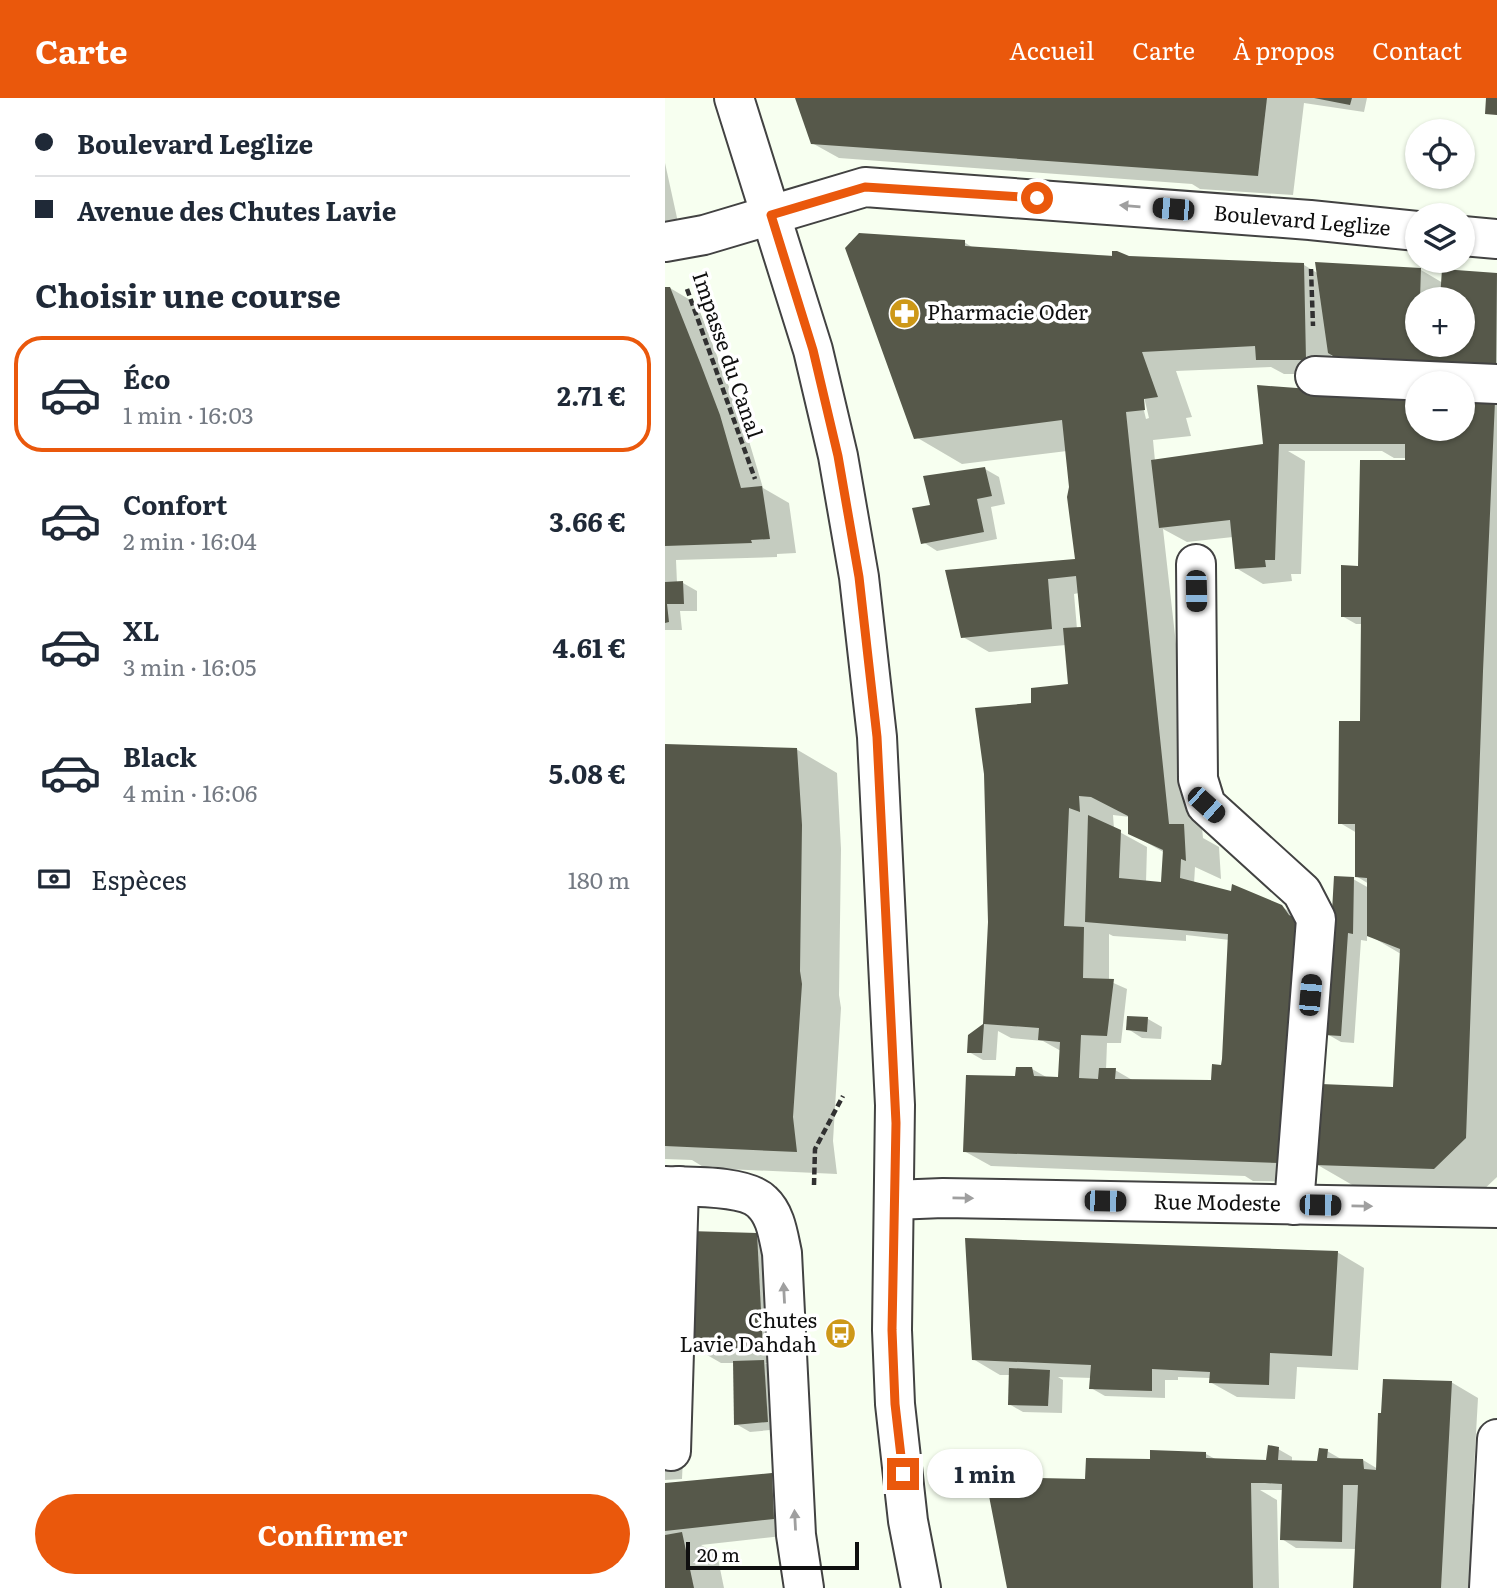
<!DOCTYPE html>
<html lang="fr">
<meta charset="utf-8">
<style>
:root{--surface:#fff;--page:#f2f2f3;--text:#1f2937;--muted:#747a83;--line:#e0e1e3;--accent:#ea580c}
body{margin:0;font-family:Literata,serif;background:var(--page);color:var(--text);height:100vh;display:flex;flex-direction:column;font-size:26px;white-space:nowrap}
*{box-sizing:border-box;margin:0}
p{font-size:23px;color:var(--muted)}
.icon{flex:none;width:38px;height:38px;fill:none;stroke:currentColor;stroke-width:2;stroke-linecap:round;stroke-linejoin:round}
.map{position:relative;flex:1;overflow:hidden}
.details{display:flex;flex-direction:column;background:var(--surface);width:665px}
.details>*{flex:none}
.hud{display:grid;align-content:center;height:154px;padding:0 35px;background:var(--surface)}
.controls{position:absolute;left:740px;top:21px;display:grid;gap:14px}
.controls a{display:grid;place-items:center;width:70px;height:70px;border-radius:50%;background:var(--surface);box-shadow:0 2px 5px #0004;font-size:35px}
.scale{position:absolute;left:21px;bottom:18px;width:173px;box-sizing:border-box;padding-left:7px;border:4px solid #0f0f0f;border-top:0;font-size:19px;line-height:24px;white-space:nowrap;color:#0f0f0f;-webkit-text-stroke:5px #fff;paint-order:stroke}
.end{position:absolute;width:32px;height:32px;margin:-16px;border:9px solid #ea580c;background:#fff;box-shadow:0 0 0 4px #fff}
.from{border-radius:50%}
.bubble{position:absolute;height:49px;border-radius:24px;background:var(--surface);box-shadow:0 2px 5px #0004;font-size:23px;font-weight:700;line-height:49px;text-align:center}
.car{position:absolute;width:21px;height:42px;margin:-21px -10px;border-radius:9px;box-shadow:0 0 5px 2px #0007;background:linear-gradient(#222 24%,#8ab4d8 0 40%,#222 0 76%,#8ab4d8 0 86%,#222 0)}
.hud b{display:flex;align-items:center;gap:24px;height:66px;font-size:26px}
.hud b+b{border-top:2px solid var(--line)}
.hud i{width:18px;height:18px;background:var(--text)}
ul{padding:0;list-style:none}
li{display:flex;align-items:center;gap:21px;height:116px;margin:0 14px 10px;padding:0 21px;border:4px solid transparent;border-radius:28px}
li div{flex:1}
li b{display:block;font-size:26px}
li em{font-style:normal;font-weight:700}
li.current{border-color:var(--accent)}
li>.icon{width:63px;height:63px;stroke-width:1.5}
h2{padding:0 35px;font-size:32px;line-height:84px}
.pay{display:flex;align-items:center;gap:18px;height:77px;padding:0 35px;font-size:26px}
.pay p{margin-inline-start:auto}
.button{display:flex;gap:14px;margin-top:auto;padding:14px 35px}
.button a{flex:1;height:80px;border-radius:42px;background:var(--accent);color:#fff;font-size:28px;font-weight:700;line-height:80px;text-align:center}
header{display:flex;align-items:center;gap:42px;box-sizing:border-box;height:98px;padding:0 35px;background:var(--accent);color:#fff}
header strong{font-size:33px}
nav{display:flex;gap:38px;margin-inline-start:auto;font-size:24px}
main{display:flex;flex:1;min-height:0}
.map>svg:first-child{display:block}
.shadow{fill:#0003;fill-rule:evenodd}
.building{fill:#56584a;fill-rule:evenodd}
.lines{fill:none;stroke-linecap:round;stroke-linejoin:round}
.minor-casing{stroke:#424242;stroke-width:42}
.path{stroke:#313131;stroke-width:4.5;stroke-dasharray:7 3.5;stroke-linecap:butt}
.minor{stroke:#fff;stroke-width:38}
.oneway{fill:#9f9f9f}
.route{stroke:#ea580c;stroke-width:9}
.labels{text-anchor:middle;stroke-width:7;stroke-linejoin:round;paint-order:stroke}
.street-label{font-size:21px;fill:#0f0f0f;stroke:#fff}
.poi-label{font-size:21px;fill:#0f0f0f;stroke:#fff;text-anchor:start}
</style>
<header>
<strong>Carte</strong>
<nav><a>Accueil</a><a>Carte</a><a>À propos</a><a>Contact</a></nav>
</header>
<main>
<section class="details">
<div class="hud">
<b><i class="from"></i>Boulevard Leglize</b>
<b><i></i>Avenue des Chutes Lavie</b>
</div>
<h2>Choisir une course</h2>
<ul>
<li class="current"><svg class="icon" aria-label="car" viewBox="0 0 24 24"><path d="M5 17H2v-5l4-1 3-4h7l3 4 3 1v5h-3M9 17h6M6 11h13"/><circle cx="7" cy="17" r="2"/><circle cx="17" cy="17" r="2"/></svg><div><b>Éco</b><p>1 min · 16:03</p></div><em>2.71 €</em></li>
<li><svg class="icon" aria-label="car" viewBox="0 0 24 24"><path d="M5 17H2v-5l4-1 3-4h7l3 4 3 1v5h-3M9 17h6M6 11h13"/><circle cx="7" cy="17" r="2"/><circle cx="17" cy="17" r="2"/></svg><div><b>Confort</b><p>2 min · 16:04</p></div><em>3.66 €</em></li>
<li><svg class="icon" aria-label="car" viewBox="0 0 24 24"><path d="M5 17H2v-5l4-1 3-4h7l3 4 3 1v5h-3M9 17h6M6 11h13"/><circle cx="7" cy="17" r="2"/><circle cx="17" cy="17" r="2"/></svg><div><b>XL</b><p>3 min · 16:05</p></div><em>4.61 €</em></li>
<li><svg class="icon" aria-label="car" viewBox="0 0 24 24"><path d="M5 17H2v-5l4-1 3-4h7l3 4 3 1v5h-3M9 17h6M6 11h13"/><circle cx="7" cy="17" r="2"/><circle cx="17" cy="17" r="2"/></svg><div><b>Black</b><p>4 min · 16:06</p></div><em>5.08 €</em></li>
</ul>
<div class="pay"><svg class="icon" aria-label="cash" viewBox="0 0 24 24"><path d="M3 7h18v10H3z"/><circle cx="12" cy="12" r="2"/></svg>Espèces<p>180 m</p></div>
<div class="button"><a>Confirmer</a></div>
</section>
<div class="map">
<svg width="832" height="1490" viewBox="0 0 832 1490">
<rect width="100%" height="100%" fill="#f7fff0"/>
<g class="shadow">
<path d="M132,0h570l-3,14 -60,-9 -11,92 -93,-6 -8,-5 -353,-26 -27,-15z"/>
<path d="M0,65l14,64 -14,1z"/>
<path d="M299,144l11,7 329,16 15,9 102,-4 22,13v-12l54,4v104l-136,-9 -30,-17 1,21h-48l-13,-7 -95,4 16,46 -6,1 5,18 -38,4 2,21 110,-15 -6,-59 158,11v31h46l32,-26 2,1v773l-18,17 -118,-4 -45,-26 -1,18 -62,-1 -8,-5 -254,-10 -27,-15 52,-74 16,-8 16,9h12l1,-27 -18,-10 -32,-3 -13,-7 -2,29h-13l-14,-8v-16l15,-11 6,-103 43,-218 37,-18 -4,-41 -77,7 -26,-15 -16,-65 130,-12 -10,-109 -105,13 -46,-27zM447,181h4l33,139 -3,1zM752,201h46v46h-46zM623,353h94l12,7h13l-49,109 -16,49 14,8h7l-2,98 -21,101 17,10 -1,43 13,8v4l-16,-9 -30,57 -6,-8 -35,-21 -88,-23 1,-17 26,12 -2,-32 -16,-9 -12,-127 -8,-5 -20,-177 24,13 46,-5 3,31 27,16 29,-3 -1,-7h10l4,-113zM414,495l3,36h-5l-3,-35zM448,717l17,2v16l35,20 -4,31 -15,-1 1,-36 -33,-18zM444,836l4,2 73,5v-6l44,5 -7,128 -10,14 -79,-1 -19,-11h-9l1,-27h14l6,-54 -18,-8zM702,836l34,20 -7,135 -72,-3 5,-52 14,8 13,1 7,-103 6,1z"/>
<path d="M5,190l27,16 49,127 17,57 26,15 7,50 -19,1v3l-101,3 1,23h6l14,8v20h-17l2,19h-17v-341z"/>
<path d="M320,371l14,8 6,27 -14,3 6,32 -60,12 -14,-9 9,-36z"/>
<path d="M0,648l131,3 41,24 4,76 -2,146 2,13 -8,133 4,33 -132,-6 -13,-8 -27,-1z"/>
<path d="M483,921l14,8 -1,12 -19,-1 -14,-9z"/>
<path d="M0,1134l91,3 27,16 6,112h-24l12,7 4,59 -31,3 -14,-8 -1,-61h-14l-26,-15 -5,-45 -8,176 -17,1z"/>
<path d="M672,1154l27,16 -6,102 -61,-3 -2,32 -58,-2 -27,-15v-4l-32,-1v3h-13v18l-60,-2 -14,-8 1,-10 -34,-1 5,3 -1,33 -39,-1 -14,-8 1,-29h-10l-27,-16z"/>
<path d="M786,1284l27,16 -6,106 9,4 -4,80h-122l1,-39 -60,-1 -14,-9 2,-49h-24l17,10 2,88h-270l78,-108 64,-20 55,-6 11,6 51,1 10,-12 14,8v5h27l8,-11 14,8 22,1 15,9z"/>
<path d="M107,1377l26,15 2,44 -99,11 16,9 7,34h-59v-103z"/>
</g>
<g class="building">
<path d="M130,0h472l-9,78 -447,-32z"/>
<path d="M649,0h38l-2,7z"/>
<path d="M821,0h11v17l-12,-1z"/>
<path d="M194,135l106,7v6l147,10v-5h5l12,5 175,7 2,97h-50l-1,-14 -113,6 16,45 -14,2 1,11 -19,2 43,412h15l2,37 -5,-2 -1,19 51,13 1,-7 50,21 7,10 10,5 -19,243 -317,-11 3,-77 49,1 1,-9h16l2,9 24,1 2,-35 -22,-2 1,-12 -55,-4 -2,29h-15l1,-18 15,-11 5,-102 -4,-148 -9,-66 56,-5v-15l37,-4 -5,-56 18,-1 -5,-51 -28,3 4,50 -91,9 -16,-68 130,-11 -8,-62 2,-10 -7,-67 -148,19 -69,-191zM414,698l12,1 37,19v18l35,16 -2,32 -42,-4 2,-48 -33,-15 -3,107 143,12 -6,125 -1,6 -9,-1 -1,16 -96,-1 1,-11h-17l-1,11 -19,-1 2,-43 26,1 7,-57 -31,-1 1,-51 -20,-1 5,-118 11,4z"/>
<path d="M650,164l106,6 -1,31h-3v46h46v-46h-23l2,-30 55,4 -1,93 -163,-10 -5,-3z"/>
<path d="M0,189h5l31,78 19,50 21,73 21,-2 8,53 -19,1 1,3 -87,3z"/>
<path d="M592,287l160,12v32h46v-30l32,2 -12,270 -17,467 -32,31 -119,-4 6,-81 72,3 7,-138 -33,-13v-58l-12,-1v-53h-17l1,-103h21l1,-104h-20v-52l17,1 2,-106h45v-16h-126l-4,116h-10l1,7 -31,2 -5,-49 -71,8 -8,-68 112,-16z"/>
<path d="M320,369l7,29 -15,3 7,33 -63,12 -9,-36 18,-3 -7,-29z"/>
<path d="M18,483l1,23h-17l2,18 -4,1v-41z"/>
<path d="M0,646l132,4 5,77 -2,146 2,13 -9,133 4,35 -132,-6z"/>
<path d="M669,778l20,1 -1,57 -5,-1 -7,103 -16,-1z"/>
<path d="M462,918l21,1 -1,15 -21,-2z"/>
<path d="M24,1133l68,2 6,116h-70z"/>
<path d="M300,1140l373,13 -6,105 -62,-3 -1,32 -60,-2 1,-11 -58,-3v22l-63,-2 2,-24 -119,-5z"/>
<path d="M99,1262l4,62 -34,3 -1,-64z"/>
<path d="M344,1270l41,2 -2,36 -40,-1z"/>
<path d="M718,1281l69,2 -11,207h-88l5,-103h-15l-1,57 -62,-2 2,-56 -17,-1h-14l2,105h-246l-18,-92 8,-1 -3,-18 91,2 1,-21 64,1v-9l56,2v6l60,2 2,-15 11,2 -1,13 39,1 2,-13 9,1 -1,9 36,1 1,10 12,1 2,-57h3z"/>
<path d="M107,1375l2,46 -109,12v-48z"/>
<path d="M17,1434l12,56h-29v-53z"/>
</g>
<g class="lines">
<defs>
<g id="minor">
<path d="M69,0l79,252 25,106 21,121 18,160 18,368 -3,225 3,74 13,117 13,67"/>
<path d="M798,138l34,3"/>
<path d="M0,144l39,-7 161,-48 445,33 107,11"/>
<path d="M650,278l182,8"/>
<path d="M531,466l2,215 8,26 96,87 14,27 -22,286"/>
<path d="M0,1088c24,1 80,-1 97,16 14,13 16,33 20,51l14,282 8,53"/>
<path d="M229,1102l49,-2 554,10"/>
<path d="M6,1353l8,-265"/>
<path d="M824,1490l8,-149"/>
</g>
</defs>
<use href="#minor" class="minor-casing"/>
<g class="path">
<path d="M646,171l2,57"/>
<path d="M22,191l68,190"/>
<path d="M149,1087l1,-36 28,-53"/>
</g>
<use href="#minor" class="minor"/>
</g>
<defs><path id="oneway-solid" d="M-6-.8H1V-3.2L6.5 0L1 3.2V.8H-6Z" transform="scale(1.75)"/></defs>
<g class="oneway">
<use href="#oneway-solid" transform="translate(465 108) rotate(-175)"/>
<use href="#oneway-solid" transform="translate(298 1100) rotate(1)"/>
<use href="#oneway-solid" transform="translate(697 1108) rotate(1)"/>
<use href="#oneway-solid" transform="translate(119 1195) rotate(-93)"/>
<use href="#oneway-solid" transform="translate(130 1422) rotate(-93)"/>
</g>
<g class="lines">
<path class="route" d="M238,1376l-8,-70 -3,-74 4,-207 -19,-386 -18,-160 -21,-121 -25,-106 -42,-135 94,-28 172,11"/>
</g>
<defs>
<symbol id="pharmacy-disc" viewBox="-11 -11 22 22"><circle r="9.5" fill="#cd9818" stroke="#fff"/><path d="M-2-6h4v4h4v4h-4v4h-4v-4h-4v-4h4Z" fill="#fff"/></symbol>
<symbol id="bus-disc" viewBox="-11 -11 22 22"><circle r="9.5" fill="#cd9818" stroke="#fff"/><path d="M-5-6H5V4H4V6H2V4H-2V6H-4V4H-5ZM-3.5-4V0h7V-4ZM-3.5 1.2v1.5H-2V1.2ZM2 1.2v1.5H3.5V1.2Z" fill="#fff"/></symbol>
</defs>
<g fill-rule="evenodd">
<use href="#pharmacy-disc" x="222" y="198" width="35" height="35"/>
<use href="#bus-disc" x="158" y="1218" width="35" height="35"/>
</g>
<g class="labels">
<g class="street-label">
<text transform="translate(637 123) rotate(5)" y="7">Boulevard Leglize</text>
<text transform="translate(62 257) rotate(71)" y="7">Impasse du Canal</text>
<text transform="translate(552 1105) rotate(1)" y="7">Rue Modeste</text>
</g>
<g class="poi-label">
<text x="262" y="222">Pharmacie Oder</text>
<text x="152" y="1230" text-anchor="end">Chutes<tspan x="152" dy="24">Lavie Dahdah</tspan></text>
</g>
</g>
</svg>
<div class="controls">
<a><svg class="icon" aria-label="locate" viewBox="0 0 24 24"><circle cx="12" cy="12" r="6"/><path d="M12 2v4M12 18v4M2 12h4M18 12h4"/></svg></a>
<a><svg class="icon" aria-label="layers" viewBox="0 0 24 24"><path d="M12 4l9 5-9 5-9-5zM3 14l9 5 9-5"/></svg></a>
<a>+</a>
<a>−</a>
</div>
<div class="scale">20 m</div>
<i class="end from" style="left:372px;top:100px"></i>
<i class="end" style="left:238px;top:1376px"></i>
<div class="bubble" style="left:262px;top:1351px;width:116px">1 min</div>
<i class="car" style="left:508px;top:111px;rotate:275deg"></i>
<i class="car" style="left:531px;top:493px;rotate:179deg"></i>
<i class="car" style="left:541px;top:707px;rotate:132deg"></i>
<i class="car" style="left:645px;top:897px;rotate:5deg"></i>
<i class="car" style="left:440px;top:1103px;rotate:91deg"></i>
<i class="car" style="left:655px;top:1107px;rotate:91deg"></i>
</div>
</main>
